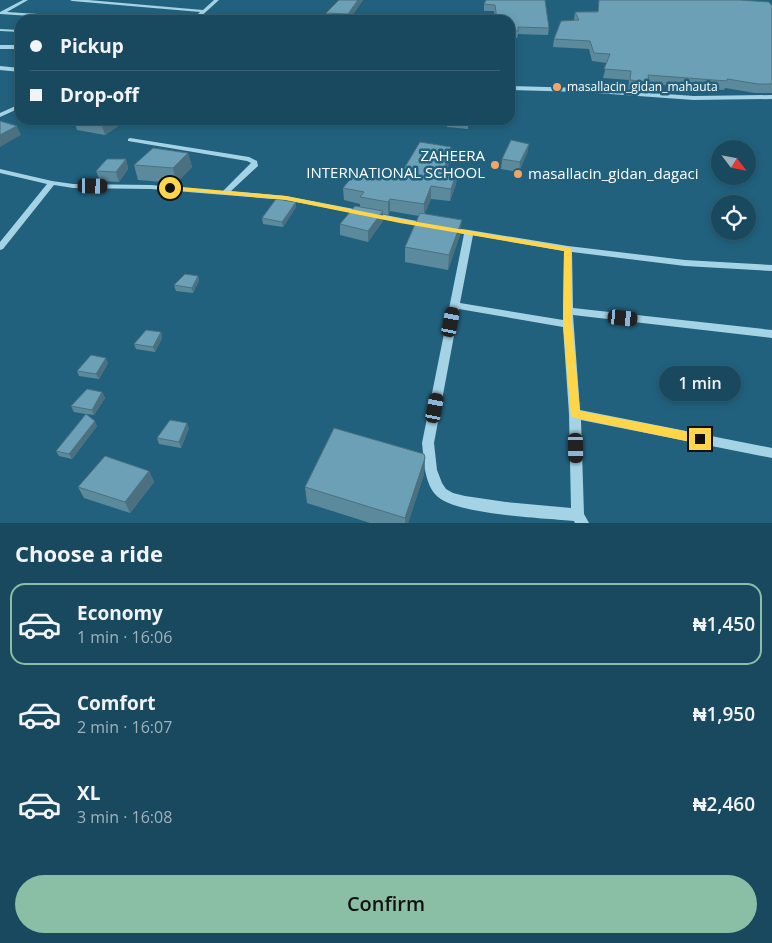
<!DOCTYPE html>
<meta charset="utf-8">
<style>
:root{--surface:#19495e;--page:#265367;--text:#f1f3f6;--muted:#9fb2bc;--line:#376173;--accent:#8abfa5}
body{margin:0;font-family:"Open Sans",sans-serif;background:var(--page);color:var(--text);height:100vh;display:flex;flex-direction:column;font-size:19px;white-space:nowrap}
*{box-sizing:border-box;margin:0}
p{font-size:16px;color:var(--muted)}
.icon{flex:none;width:28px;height:28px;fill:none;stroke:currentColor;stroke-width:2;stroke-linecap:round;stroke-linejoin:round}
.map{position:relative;height:523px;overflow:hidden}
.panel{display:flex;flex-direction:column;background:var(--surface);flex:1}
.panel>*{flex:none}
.guide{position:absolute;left:15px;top:15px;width:500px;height:110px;border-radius:15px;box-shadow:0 2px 8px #0003,0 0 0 1px var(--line);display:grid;align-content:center;height:110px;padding:0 15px;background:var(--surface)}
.needle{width:32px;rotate:122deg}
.controls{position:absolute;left:711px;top:140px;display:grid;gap:10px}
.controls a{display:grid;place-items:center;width:45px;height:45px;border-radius:50%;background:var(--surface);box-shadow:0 2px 8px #0003,0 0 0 1px var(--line);font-size:25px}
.end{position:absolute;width:22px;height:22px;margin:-11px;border:6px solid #ffd54a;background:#111;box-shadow:0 0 0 2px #111}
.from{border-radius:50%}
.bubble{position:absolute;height:35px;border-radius:18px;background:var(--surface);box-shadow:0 2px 8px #0003,0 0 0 1px var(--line);font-size:16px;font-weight:600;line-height:35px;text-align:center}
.car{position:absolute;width:15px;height:30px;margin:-15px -8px;border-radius:6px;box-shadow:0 0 4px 1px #0007;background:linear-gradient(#222 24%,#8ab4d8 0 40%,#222 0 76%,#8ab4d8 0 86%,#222 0)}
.guide b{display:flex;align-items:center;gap:18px;height:48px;font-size:19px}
.guide b+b{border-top:1px solid var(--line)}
.guide i{width:12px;height:12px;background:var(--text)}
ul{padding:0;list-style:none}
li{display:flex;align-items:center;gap:15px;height:82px;margin:0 10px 8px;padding:0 5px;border:2px solid transparent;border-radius:15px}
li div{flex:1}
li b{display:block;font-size:19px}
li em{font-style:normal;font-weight:600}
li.on{border-color:var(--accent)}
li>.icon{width:45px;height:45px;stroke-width:1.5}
h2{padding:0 15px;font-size:22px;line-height:60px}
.button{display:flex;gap:10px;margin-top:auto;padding:10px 15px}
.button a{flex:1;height:58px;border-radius:30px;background:var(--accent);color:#111;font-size:20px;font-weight:600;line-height:58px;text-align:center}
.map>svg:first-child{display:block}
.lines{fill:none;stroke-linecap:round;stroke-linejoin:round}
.minor{fill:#a5d3e6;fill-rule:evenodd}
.wall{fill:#5c8a9d}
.shaded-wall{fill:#4b707f}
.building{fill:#6ba0b6;stroke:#4b707f}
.route{fill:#ffd54a}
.poi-dot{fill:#f3a566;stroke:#21617d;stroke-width:2}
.labels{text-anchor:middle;stroke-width:5;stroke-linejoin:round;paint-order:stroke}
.far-poi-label{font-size:12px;fill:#fff;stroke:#21617d;text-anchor:start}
.poi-label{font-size:15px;fill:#fff;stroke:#21617d;text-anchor:end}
</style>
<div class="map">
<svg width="772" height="523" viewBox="0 0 772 523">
<rect width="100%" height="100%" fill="#21617d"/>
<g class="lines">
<g class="minor">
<path d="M23,0h5l-21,12 109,7 2,1h-25l-93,-6v-2z"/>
<path d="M70,0h18l115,10 11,-10h5l-22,20h-5l8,-8 -128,-11z"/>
<path d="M0,29l20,1v2l-20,-1z"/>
<rect x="0" y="45" width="20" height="4"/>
<path d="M0,66l20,2v4l-20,-2z"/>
<path d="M510,86l72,2 112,8 78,-1v4l-78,1 -112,-8 -72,-2z"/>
<path d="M20,104v4l-20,9v-4z"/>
<path d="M130,138l119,19 8,4 1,5 -27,25 55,5 141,27 4,2 -4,2 -141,-27 -135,-11 -78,-1 -19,-3 -51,64 -3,1v-8l47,-58 -47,-11v-4l52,12 21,3 78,1 72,6 28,-28 -4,-2 -119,-20v-2z"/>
<path d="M447,227l22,3 99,16 117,14 87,5v6l-87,-5 -113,-14 1,56 199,22v8l-199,-23 7,95 192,38v10l-191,-38 3,94 5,9h-14l-1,-2c-29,-3 -115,-6 -136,-24 -14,-12 -14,-37 -16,-54l42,-209 -17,-3 -1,-2zM473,235l91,16 -1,69 -103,-17zM459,309l104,18 6,87 2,94 -65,-6 -41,-6 -12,-3 -7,-4 -4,-6 -5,-13 -3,-27z"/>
</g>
</g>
<g class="wall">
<path d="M363,0l-14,20h-22l-1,-7z"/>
<path d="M486,0l63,28 -1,7 -30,-1 -1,4h-7v-18h-15l-1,-9h-10v-7z"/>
<path d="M772,6v87h-17l-30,-5 -1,2 -75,-6 -2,7 -19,-2 1,-9 -26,-2 4,-15 -15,-2 -3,-12 -36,-2 1,-8 20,-19 1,-8z"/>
<path d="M74,120h53l-22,15 -28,-5z"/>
<path d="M448,120h20v9l-21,-2z"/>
<path d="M529,144l-2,9 -8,19 -18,-3 1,-10z"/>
<path d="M188,153l4,14 -16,16 -38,-3 -4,-15z"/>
<path d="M126,159l2,10 -9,13 -19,-1 -4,-10z"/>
<path d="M450,159l-3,11 10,2 -1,12 -6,17 -19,-2 -7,15 36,21 -12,35 -43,-8v-15l14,-31 -29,-5 -2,4 -5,-1v7l-15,21 -28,-7v-11l20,-17v-3l-16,-4 -1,-12 54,-8z"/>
<path d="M296,207l-13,20 -20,-3 -1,-6z"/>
<path d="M198,276l1,5 -6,12 -17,-2 -2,-6z"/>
<path d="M161,332l1,6 -7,14 -19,-3 -2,-5z"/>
<path d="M108,363l-9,16 -20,-3 -2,-5z"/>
<path d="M102,392l3,6 -11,17 -8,-1 11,12 -25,33 -13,-3 -3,-5 30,-37 -12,-2 -3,-6z"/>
<path d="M189,428l-8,20 -22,-4 -2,-6z"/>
<path d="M425,458l-1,16 -16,49h-38l-63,-20 -2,-16z"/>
<path d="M149,471l5,11 -24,31 -46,-15 -6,-11z"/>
</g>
<g class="shaded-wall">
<path d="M358,0h5l-14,20h-1v-6z"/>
<path d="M111,120h16l-22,15 -3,-9z"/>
<path d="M17,126l4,9 -21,12v-12z"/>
<path d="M529,144l-2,9 -8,19 1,-10z"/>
<path d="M451,147l-1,12 -7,23 1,-12z"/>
<path d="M188,153l4,14 -16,16 -3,-15z"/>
<path d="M126,159l2,10 -9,13 -3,-10z"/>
<path d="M457,172l-1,12 -6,17 1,-12z"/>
<path d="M431,186v13l-7,17v-12z"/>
<path d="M390,199v12l-2,4v-13z"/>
<path d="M296,202v5l-13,20 -1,-5z"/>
<path d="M383,211v10l-15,21v-11z"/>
<path d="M462,220l-2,15 -12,35 1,-15z"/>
<path d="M198,276l1,5 -6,12 -1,-5z"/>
<path d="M161,332l1,6 -7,14 -2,-5z"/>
<path d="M106,358l2,5 -9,16 -3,-5z"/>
<path d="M102,392l3,6 -11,17 -2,-5z"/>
<path d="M95,421l2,5 -25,33 -3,-5z"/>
<path d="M187,423l2,5 -8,20 -2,-6z"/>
<path d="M425,458l-1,16 -16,49h-3v-5z"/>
<path d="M149,471l5,11 -24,31 -5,-11z"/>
</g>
<g class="building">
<path d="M339,0h19l-10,14 -22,-1z"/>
<path d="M486,0h59l4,28 -31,-1v4h-8v-11h-13l-2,-15 -11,-1z"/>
<path d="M599,0h141l29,2 3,4v78h-14l-31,-5v2l-79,-6 1,7 -19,-2 1,-9 -27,-2 6,-15 -16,-1 -4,-12 -36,-2 7,-18 18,-1 -4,-8h23z"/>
<path d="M74,120h37l-9,6z"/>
<path d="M0,121l17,5 -17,9z"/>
<path d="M511,140l18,4 -9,18 -18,-3z"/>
<path d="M420,142l31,5 -7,23 13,2 -6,17 -20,-3 -7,18 -34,-5 -2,3 -28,-5 4,-5 -21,-4 13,-16 41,8z"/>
<path d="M153,148l35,5 -15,15 -39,-3z"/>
<path d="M107,159h19l-10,13 -20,-1z"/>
<path d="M276,199l20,3 -14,20 -20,-4z"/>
<path d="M355,206l28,5 -15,20 -28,-7z"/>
<path d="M420,213l42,7 -13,35 -44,-8z"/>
<path d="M185,274l13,2 -6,12 -18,-3z"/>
<path d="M146,330l15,2 -8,15 -19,-3z"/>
<path d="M91,355l15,3 -10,16 -19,-3z"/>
<path d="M87,389l15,3 -10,18 -21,-4z"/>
<path d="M86,414l9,7 -26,33 -13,-3z"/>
<path d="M170,420l17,3 -8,19 -22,-4z"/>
<path d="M334,428l90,26 1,4 -20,60 -100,-31z"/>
<path d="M105,456l44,15 -24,31 -47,-15z"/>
</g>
<path class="route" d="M170,186l116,10 114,23 171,29 1,76 8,87 120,23 6,5 -6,5 -129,-27 -8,-93 1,-73 -164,-28 -114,-23 -118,-11 -1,-1z"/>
<g class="poi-dot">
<circle cx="557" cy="87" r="5"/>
<circle cx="495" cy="165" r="5"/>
<circle cx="518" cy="174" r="5"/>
</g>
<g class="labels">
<g class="far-poi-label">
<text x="567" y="91">masallacin_gidan_mahauta</text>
</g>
<g class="poi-label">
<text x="485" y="161">ZAHEERA<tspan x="485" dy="17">INTERNATIONAL SCHOOL</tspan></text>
<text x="528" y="179" text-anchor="start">masallacin_gidan_dagaci</text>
</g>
</g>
</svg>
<div class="controls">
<a><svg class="needle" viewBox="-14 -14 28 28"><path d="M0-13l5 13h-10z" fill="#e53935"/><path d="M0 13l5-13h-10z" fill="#9fb2bc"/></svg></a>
<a><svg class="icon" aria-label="locate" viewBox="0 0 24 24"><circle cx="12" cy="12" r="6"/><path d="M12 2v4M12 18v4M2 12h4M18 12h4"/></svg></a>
</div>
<i class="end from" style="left:170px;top:188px"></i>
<i class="end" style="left:700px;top:439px"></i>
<div class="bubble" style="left:659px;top:366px;width:82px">1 min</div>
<i class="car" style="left:93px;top:186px;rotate:91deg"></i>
<i class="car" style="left:623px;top:318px;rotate:96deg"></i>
<i class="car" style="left:451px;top:322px;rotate:11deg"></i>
<i class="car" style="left:435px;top:408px;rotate:11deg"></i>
<i class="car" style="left:576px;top:448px;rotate:179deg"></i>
<div class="guide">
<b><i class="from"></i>Pickup</b>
<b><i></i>Drop-off</b>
</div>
</div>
<section class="panel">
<h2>Choose a ride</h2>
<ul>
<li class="on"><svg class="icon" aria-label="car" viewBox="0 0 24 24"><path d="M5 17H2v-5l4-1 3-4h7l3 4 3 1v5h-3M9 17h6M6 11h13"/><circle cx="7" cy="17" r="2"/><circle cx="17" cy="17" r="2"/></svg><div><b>Economy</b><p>1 min · 16:06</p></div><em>₦1,450</em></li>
<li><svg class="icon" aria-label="car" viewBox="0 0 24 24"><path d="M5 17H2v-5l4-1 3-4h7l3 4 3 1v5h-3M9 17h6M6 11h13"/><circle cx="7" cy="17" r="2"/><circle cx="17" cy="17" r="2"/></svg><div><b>Comfort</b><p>2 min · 16:07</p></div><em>₦1,950</em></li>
<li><svg class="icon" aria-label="car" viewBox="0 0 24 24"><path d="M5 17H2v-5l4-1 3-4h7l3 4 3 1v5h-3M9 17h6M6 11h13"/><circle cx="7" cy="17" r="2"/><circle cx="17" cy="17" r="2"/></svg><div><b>XL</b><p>3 min · 16:08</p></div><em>₦2,460</em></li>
</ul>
<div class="button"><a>Confirm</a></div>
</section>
